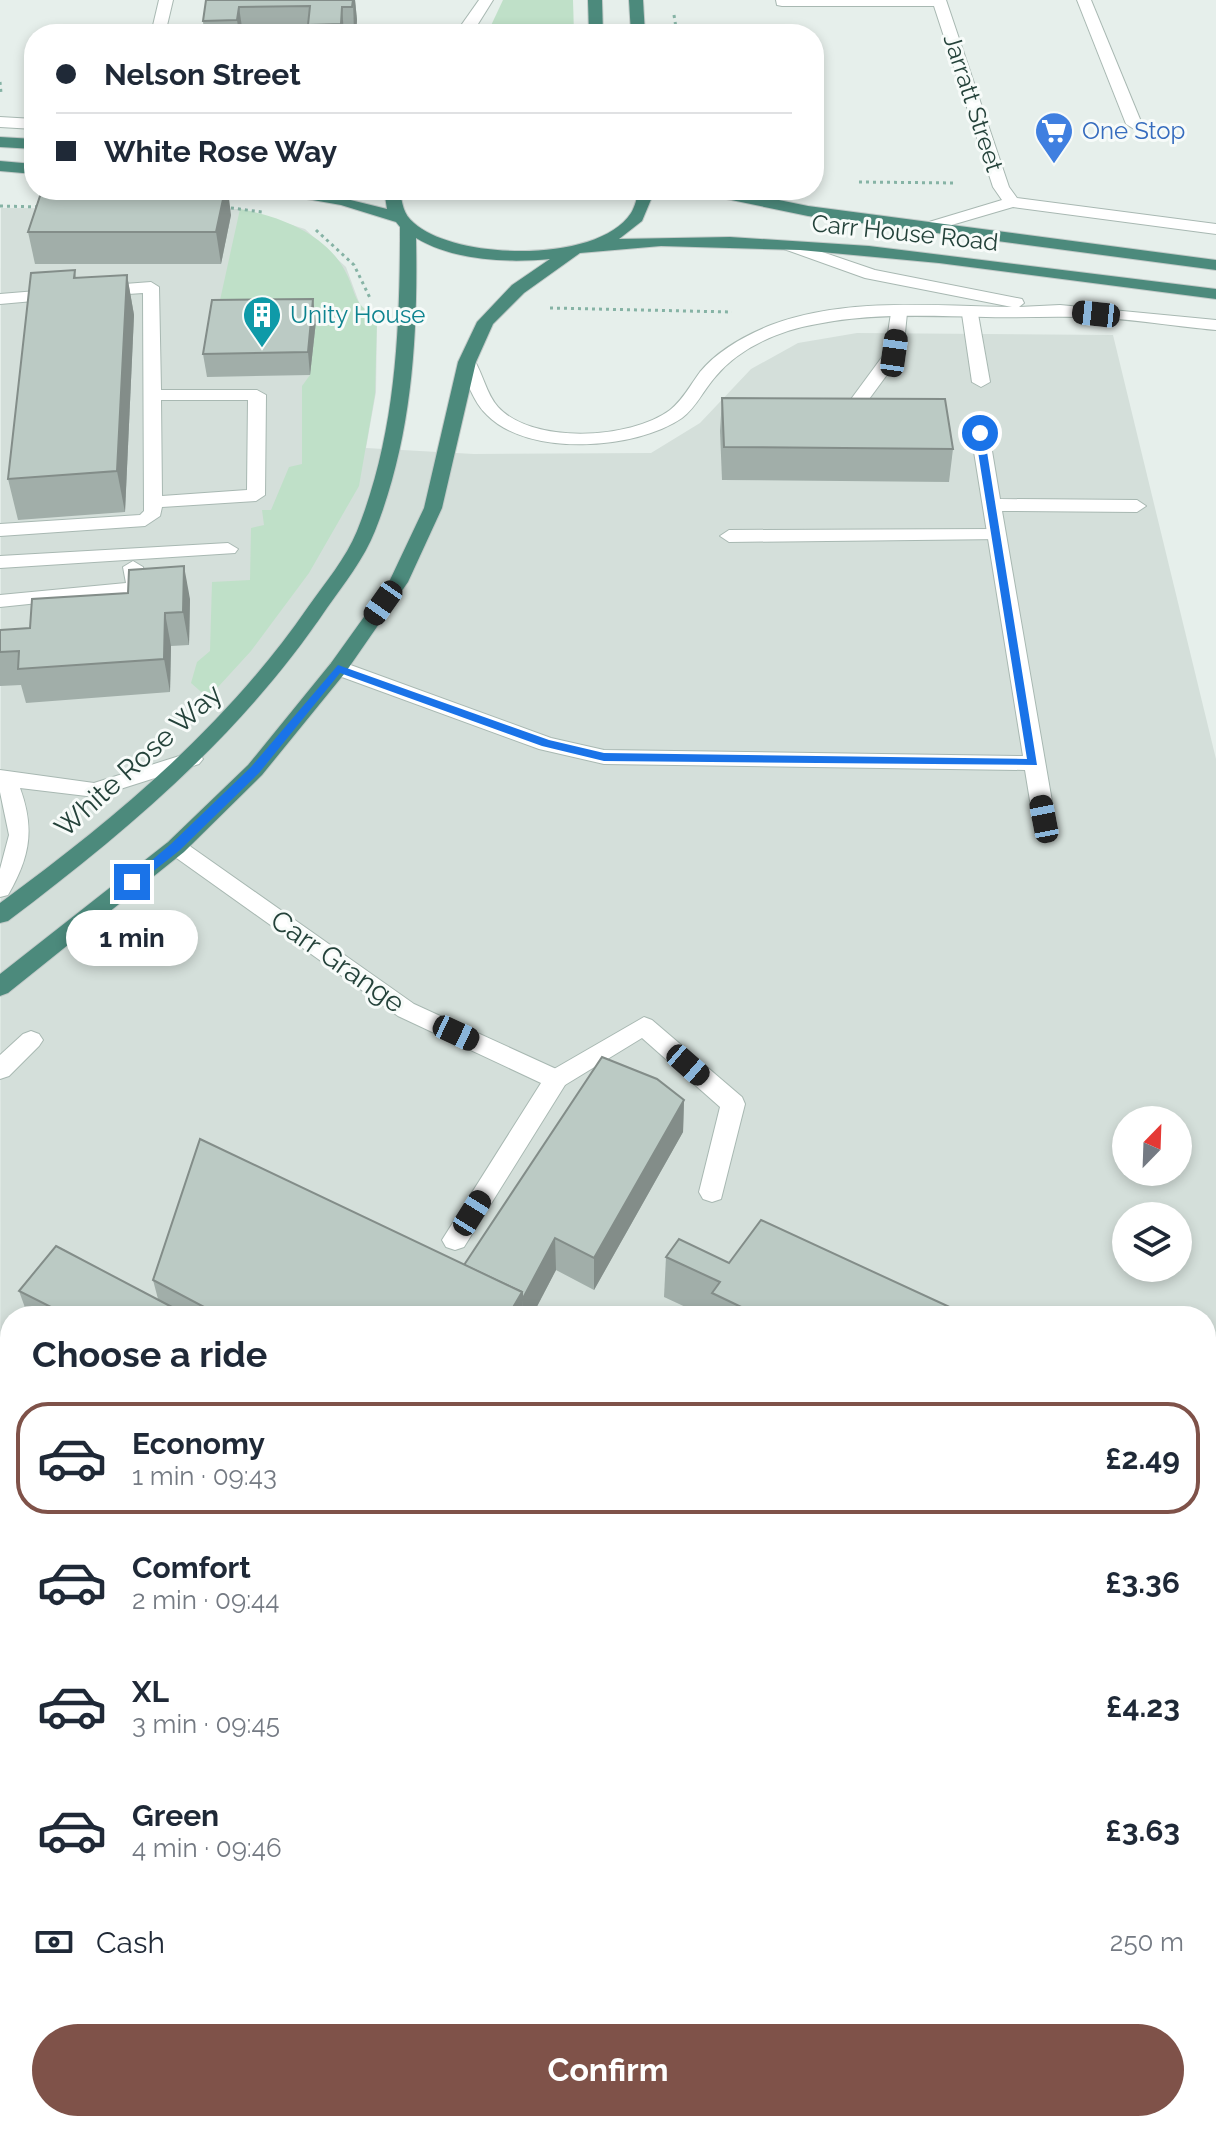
<!DOCTYPE html>
<meta charset="utf-8">
<style>
:root{--surface:#fff;--page:#f6f6f7;--text:#1f2937;--muted:#747a83;--line:#e0e1e3;--accent:#7f5249}
body{margin:0;font-family:Raleway,sans-serif;background:var(--page);color:var(--text);height:100vh;display:flex;flex-direction:column;font-size:30px;white-space:nowrap}
*{box-sizing:border-box;margin:0}
p{font-size:26px;color:var(--muted)}
.icon{flex:none;width:44px;height:44px;fill:none;stroke:currentColor;stroke-width:2;stroke-linecap:round;stroke-linejoin:round}
.map{position:relative;flex:1;overflow:hidden}
.details{position:absolute;left:0px;top:1306px;width:1216px;height:826px;display:flex;flex-direction:column;background:var(--surface);border-radius:32px 32px 0 0;box-shadow:0 4px 12px #0003}
.details>*{flex:none}
.top-card{position:absolute;left:24px;top:24px;width:800px;height:176px;border-radius:32px;box-shadow:0 4px 12px #0003;display:grid;align-content:center;height:176px;padding:0 32px;background:var(--surface)}
.needle{width:52px;rotate:23deg}
.tools{position:absolute;left:1112px;top:1106px;display:grid;gap:16px}
.tools a{display:grid;place-items:center;width:80px;height:80px;border-radius:50%;background:var(--surface);box-shadow:0 4px 12px #0003;font-size:40px}
.end{position:absolute;width:36px;height:36px;margin:-18px;border:10px solid #1a73e8;background:#fff;box-shadow:0 0 0 4px #fff}
.from{border-radius:50%}
.bubble{position:absolute;height:56px;border-radius:28px;background:var(--surface);box-shadow:0 4px 12px #0003;font-size:26px;font-weight:700;line-height:56px;text-align:center}
.car{position:absolute;width:24px;height:48px;margin:-24px -12px;border-radius:10px;box-shadow:0 0 6px 2px #0007;background:linear-gradient(#222 24%,#8ab4d8 0 40%,#222 0 76%,#8ab4d8 0 86%,#222 0)}
.top-card b{display:flex;align-items:center;gap:28px;height:76px;font-size:30px}
.top-card b+b{border-top:2px solid var(--line)}
.top-card i{width:20px;height:20px;background:var(--text)}
ul{padding:0;list-style:none}
li{display:flex;align-items:center;gap:24px;height:112px;margin:0 16px 12px;padding:0 16px;border:4px solid transparent;border-radius:32px}
li div{flex:1}
li b{display:block;font-size:30px}
li em{font-style:normal;font-weight:700}
li.on{border-color:var(--accent)}
li>.icon{width:72px;height:72px;stroke-width:1.5}
h2{padding:0 32px;font-size:36px;line-height:96px}
.pay{display:flex;align-items:center;gap:20px;height:88px;padding:0 32px;font-size:30px}
.pay p{margin-inline-start:auto}
.button{display:flex;gap:16px;margin-top:auto;padding:16px 32px}
.button a{flex:1;height:92px;border-radius:48px;background:var(--accent);color:#fff;font-size:32px;font-weight:700;line-height:92px;text-align:center}
.map>svg:first-child{display:block}
.built{fill:#d4dfda;fill-rule:evenodd}
.green{fill:#bfe0c8}
.lines{fill:none;stroke-linecap:round;stroke-linejoin:round}
.service-casing{stroke:#a8b8b2;stroke-width:2}
.minor-casing{stroke:#a8b8b2;stroke-width:2}
.trunk-casing{stroke:#c2cac8;stroke-width:2}
.path{stroke:#86b3a5;stroke-width:3;stroke-dasharray:3 4;stroke-linecap:butt}
.service{fill:#fff;fill-rule:evenodd}
.minor{fill:#fff;fill-rule:evenodd}
.trunk{fill:#4c8a7c;fill-rule:evenodd}
.wall{fill:#a1aea9}
.shaded-wall{fill:#838d89}
.building{fill:#bbcac4;stroke:#838d89;stroke-width:2}
.route{fill:#1a73e8}
.labels{text-anchor:middle;stroke-width:6;stroke-linejoin:round;paint-order:stroke}
.far-street-label{font-size:24px;fill:#24423a;stroke:#f7fbf9}
.far-shop-label{font-size:24px;fill:#366cbe;stroke:#f7fbf9;text-anchor:start}
.far-culture-label{font-size:24px;fill:#0d838f;stroke:#f7fbf9;text-anchor:start}
.street-label{font-size:28px;fill:#24423a;stroke:#f7fbf9}
</style>
<div class="map">
<svg width="1216" height="2131" viewBox="0 0 1216 2131">
<rect width="100%" height="100%" fill="#e6efeb"/>
<path class="built" d="M1,208l238,1 66,20 41,38 14,38 17,13 -1,74 -10,56 108,6 177,-1 49,-30 51,-54 47,-26 59,-10 256,2 103,424v1372h-1216zM1126,1120h52v52h-52zM1126,1216h52v52h-52zM10,1316h1196v806h-1196z"/>
<g class="green">
<path d="M503,0h70l1,34h-87z"/>
<path d="M240,209c39,7 84,24 104,60 14,25 6,32 33,49l-2,76 -16,92 -50,87 -58,78 -43,47 -17,-15 6,-21 13,-11 2,-69 38,-2 1,-52 13,-3 -2,-15h9l18,-43 13,-3v-78l8,-11 -95,-52z"/>
</g>
<g class="lines">
<defs>
<g id="service">
<path d="M1077,0h14l51,124 -3,3 -5,2 -8,-5z"/>
<path d="M151,282l8,5 2,103h96l9,5 -1,100 -9,6 -94,6 -2,9 -15,10 -145,10v-12l140,-9 4,-4 -1,-218 -45,3 -8,-5 8,-5zM161,400h87l-1,90 -85,6z"/>
<path d="M61,289l6,1 2,4 -2,4 -67,6v-10z"/>
<path d="M899,308l8,5 -4,40 -56,76h-12l-3,-4 53,-72 6,-40z"/>
<path d="M970,309l8,5 12,68 -9,5 -9,-5 -10,-68z"/>
<path d="M996,529l9,6 -2,4 -274,3 -9,-6 9,-6z"/>
<path d="M228,543l10,6 -3,4 -235,15v-12z"/>
<path d="M133,561l10,6 4,21 -3,4 -144,15v-12l126,-12 -3,-16z"/>
<path d="M644,1017l8,3 90,77 3,7 -24,95 -9,3 -9,-3 -4,-7 21,-85 -78,-69 -77,47 -9,3 -9,-3 -3,-6 3,-6z"/>
<path d="M25,2122h45l-4,9h-45z"/>
</g>
<g id="minor">
<path d="M159,0h14l-8,34h-14z"/>
<path d="M479,0h14l-20,32 -18,2z"/>
<path d="M776,0h170l63,187 8,11 199,26v10l-203,-27 -82,24h-12v-6l83,-25 -9,-13 -59,-181h-152l-5,-1z"/>
<path d="M0,117l34,2v10l-34,-2z"/>
<path d="M790,241l85,29 147,29 2,4 -5,4 41,-2 156,15v10c-46,-4 -93,-13 -139,-13 -30,-1 -61,1 -91,0 -56,-1 -114,-4 -169,7 -36,6 -77,23 -101,52 -12,13 -20,32 -34,42 -46,32 -154,39 -195,-3 -15,-14 -20,-36 -29,-53l9,-5 6,1c10,15 13,36 25,49 35,38 133,32 172,3 13,-10 21,-26 30,-38 17,-21 46,-37 71,-47 75,-28 163,-19 241,-18l-147,-29 -81,-29 -2,-3z"/>
<path d="M980,428l9,5 11,66 137,1 9,6 -9,6 -135,-1 53,308 -3,5h-16l-3,-5 -8,-49 -421,-6 -65,-15 -208,-76 -3,-5 3,-5h14l206,75 53,12 419,6 -52,-323z"/>
<path d="M192,752l7,2 4,5 -4,5 -104,33 -75,-9c15,41 10,69 -12,107l-8,2v-28l9,-34 -9,-43v-22l94,13z"/>
<path d="M176,839l8,3 230,162 151,69 3,6 -3,6 -101,162 -9,3 -9,-3 -4,-7 99,-157 -143,-67 -230,-164 -3,-5 3,-5z"/>
<path d="M31,1031l8,3 4,6 -4,6 -30,30 -9,3v-24l23,-21z"/>
<path d="M0,1775l10,4v34l-10,-4z"/>
<path d="M335,2122h35l4,9h-35z"/>
</g>
<g id="trunk">
<path d="M588,0h14l1,34h-14z"/>
<path d="M629,0h14l2,34h-14z"/>
<path d="M0,137l34,2v10l-34,-2z"/>
<path d="M0,161l34,3v10l-34,-3z"/>
<path d="M276,190h34l77,19 -3,-19h16c2,13 3,24 14,33 41,37 184,41 217,-10 4,-6 6,-16 8,-23h16l-13,31 -23,18 111,-2 139,9 347,43v10l-277,-36 -139,-13 -139,-4 -81,7 -56,40 -31,31 -17,38 -34,146 -34,74 -63,91 -83,102 -78,77 -176,141 -8,3v-22l168,-132 80,-77 83,-102 58,-81 35,-74 34,-146 19,-40 35,-37 38,-26c-42,4 -96,2 -134,-21 2,99 -4,200 -41,293 -11,28 -31,53 -48,77 -85,126 -198,222 -319,313l-8,2v-20c116,-85 226,-177 308,-296 17,-24 38,-49 49,-76 39,-97 43,-201 43,-304l-4,-5 -55,-17 -57,-10z"/>
<path d="M699,190h31l78,16 408,54v10l-408,-54 -101,-21z"/>
</g>
</defs>
<use href="#service" class="service-casing"/>
<use href="#minor" class="minor-casing"/>
<use href="#trunk" class="trunk-casing"/>
<g class="path">
<path d="M674,15l3,19"/>
<path d="M0,82l1,11"/>
<path d="M859,182l98,1"/>
<path d="M0,206l42,1"/>
<path d="M224,207l38,5"/>
<path d="M316,230l38,35 17,35"/>
<path d="M550,308l182,4"/>
</g>
<use href="#service" class="service"/>
<use href="#minor" class="minor"/>
<use href="#trunk" class="trunk"/>
</g>
<g class="wall">
<path d="M206,0h149l2,20 -1,14h-152l-1,-13z"/>
<path d="M231,215l-10,49h-186l-7,-32z"/>
<path d="M75,270l1,8 51,-3 7,40 -9,197 -107,8 -10,-41z"/>
<path d="M316,321l-6,54 -103,2 -4,-23z"/>
<path d="M722,398l231,51 -4,33 -227,-2 -2,-49z"/>
<path d="M128,593l62,6 -1,46 -18,1 -1,46 -144,11 -5,-18 -21,1v-56l30,-2z"/>
<path d="M684,1100l-1,32 -89,158 -38,-20 -24,46h-504l-9,-25 139,8 -5,-19 311,-15z"/>
<path d="M666,1257l63,6 240,53h-264l-41,-19z"/>
<path d="M10,1381v22l-6,-15z"/>
<path d="M1206,1425l10,5v151l-10,-5z"/>
</g>
<g class="shaded-wall">
<path d="M353,0h2l2,20 -1,14h-2z"/>
<path d="M239,7l4,27h-4l-2,-14z"/>
<path d="M342,7l2,27h-2l-1,-10z"/>
<path d="M225,190h3l3,25 -10,49 -5,-32z"/>
<path d="M127,275l7,40 -9,197 -8,-41z"/>
<path d="M313,299l3,22 -6,54 -2,-23z"/>
<path d="M184,566l6,33 -1,46 -6,-33z"/>
<path d="M165,613l6,33 -1,46 -6,-33z"/>
<path d="M684,1100l-1,32 -89,158v-32z"/>
<path d="M555,1238l1,32 -24,46h-9l-1,-16z"/>
<path d="M522,1292l1,24h-15z"/>
</g>
<g class="building">
<path d="M206,0h147l-1,7h-10l-1,17 -33,1 2,-19 -71,1 -2,13 -34,1z"/>
<path d="M42,190h183l-9,42h-188z"/>
<path d="M75,270l-1,8 53,-3 -10,196 -109,8 23,-206z"/>
<path d="M313,299l-5,53 -105,2 9,-54z"/>
<path d="M722,398l223,1 8,50 -229,-2z"/>
<path d="M184,566l-1,46 -18,1 -1,46 -146,10 1,-18 -19,1v-22l30,-2 2,-29 96,-6 1,-23z"/>
<path d="M602,1057l55,22 27,21 -90,158 -39,-20 -33,62v-8l-58,-27z"/>
<path d="M200,1139l322,153 -14,24h-287l-68,-36z"/>
<path d="M761,1220l208,96h-209l-48,-23 8,-11 -54,-25 13,-18 50,24z"/>
<path d="M56,1246l133,70h-123l1,-1 -48,-24z"/>
<path d="M10,1381v10l-6,-3z"/>
<path d="M1206,1425l10,5v107l-10,-5z"/>
</g>
<path class="route" d="M980,430l4,3 53,332 -433,-4 -62,-15 -202,-73 -81,100 -79,77 -44,35 -10,-3 45,-38 80,-77 87,-102 211,75 55,13 423,6 -52,-326z"/>
<defs>
<symbol id="supermarket-pin" viewBox="-11 -11 22 30"><path d="M0 17L-7.5 6A9.5 9.5 0 1 1 7.5 6Z" fill="#3f7fe0" stroke="#f7fbf9"/><path d="M-6-5.5h2.5l.6 2H6L4.5 2H-2.5L-4.4-4H-6ZM-1.5 3.2a1.3 1.3 0 1 0 .1 0ZM3 3.2a1.3 1.3 0 1 0 .1 0Z" fill="#fff"/></symbol>
<symbol id="building-pin" viewBox="-11 -11 22 30"><path d="M0 17L-7.5 6A9.5 9.5 0 1 1 7.5 6Z" fill="#0f9aa8" stroke="#f7fbf9"/><path d="M-4-6H4V6H1V3H-1V6H-4ZM-2.5-4.3h1.7v1.8h-1.7ZM.8-4.3h1.7v1.8H.8ZM-2.5-1h1.7V.8h-1.7ZM.8-1h1.7V.8H.8Z" fill="#fff"/></symbol>
</defs>
<g fill-rule="evenodd">
<use href="#supermarket-pin" x="1032" y="109" width="44" height="60"/>
<use href="#building-pin" x="240" y="293" width="44" height="60"/>
</g>
<g class="labels">
<g class="far-street-label">
<text transform="translate(973 103) rotate(72)" y="8">Jarratt Street</text>
<text transform="translate(905 233) rotate(6)" y="8">Carr House Road</text>
</g>
<g class="far-shop-label">
<text x="1082" y="139">One Stop</text>
</g>
<g class="far-culture-label">
<text x="290" y="323">Unity House</text>
</g>
<g class="street-label">
<text transform="translate(138 760) rotate(-42)" y="10">White Rose Way</text>
<text transform="translate(338 961) rotate(35)" y="10">Carr Grange</text>
</g>
</g>
</svg>
<div class="tools">
<a><svg class="needle" viewBox="-14 -14 28 28"><path d="M0-13l5 13h-10z" fill="#e53935"/><path d="M0 13l5-13h-10z" fill="#747a83"/></svg></a>
<a><svg class="icon" aria-label="layers" viewBox="0 0 24 24"><path d="M12 4l9 5-9 5-9-5zM3 14l9 5 9-5"/></svg></a>
</div>
<i class="end from" style="left:980px;top:433px"></i>
<i class="end" style="left:132px;top:882px"></i>
<div class="bubble" style="left:66px;top:910px;width:132px">1 min</div>
<i class="car" style="left:1096px;top:314px;rotate:276deg"></i>
<i class="car" style="left:894px;top:353px;rotate:8deg"></i>
<i class="car" style="left:383px;top:603px;rotate:215deg"></i>
<i class="car" style="left:1044px;top:819px;rotate:349deg"></i>
<i class="car" style="left:456px;top:1033px;rotate:115deg"></i>
<i class="car" style="left:688px;top:1065px;rotate:131deg"></i>
<i class="car" style="left:472px;top:1213px;rotate:32deg"></i>
<div class="top-card">
<b><i class="from"></i>Nelson Street</b>
<b><i></i>White Rose Way</b>
</div>
<section class="details">
<h2>Choose a ride</h2>
<ul>
<li class="on"><svg class="icon" aria-label="car" viewBox="0 0 24 24"><path d="M5 17H2v-5l4-1 3-4h7l3 4 3 1v5h-3M9 17h6M6 11h13"/><circle cx="7" cy="17" r="2"/><circle cx="17" cy="17" r="2"/></svg><div><b>Economy</b><p>1 min · 09:43</p></div><em>£2.49</em></li>
<li><svg class="icon" aria-label="car" viewBox="0 0 24 24"><path d="M5 17H2v-5l4-1 3-4h7l3 4 3 1v5h-3M9 17h6M6 11h13"/><circle cx="7" cy="17" r="2"/><circle cx="17" cy="17" r="2"/></svg><div><b>Comfort</b><p>2 min · 09:44</p></div><em>£3.36</em></li>
<li><svg class="icon" aria-label="car" viewBox="0 0 24 24"><path d="M5 17H2v-5l4-1 3-4h7l3 4 3 1v5h-3M9 17h6M6 11h13"/><circle cx="7" cy="17" r="2"/><circle cx="17" cy="17" r="2"/></svg><div><b>XL</b><p>3 min · 09:45</p></div><em>£4.23</em></li>
<li><svg class="icon" aria-label="car" viewBox="0 0 24 24"><path d="M5 17H2v-5l4-1 3-4h7l3 4 3 1v5h-3M9 17h6M6 11h13"/><circle cx="7" cy="17" r="2"/><circle cx="17" cy="17" r="2"/></svg><div><b>Green</b><p>4 min · 09:46</p></div><em>£3.63</em></li>
</ul>
<div class="pay"><svg class="icon" aria-label="cash" viewBox="0 0 24 24"><path d="M3 7h18v10H3z"/><circle cx="12" cy="12" r="2"/></svg>Cash<p>250 m</p></div>
<div class="button"><a>Confirm</a></div>
</section>
</div>
